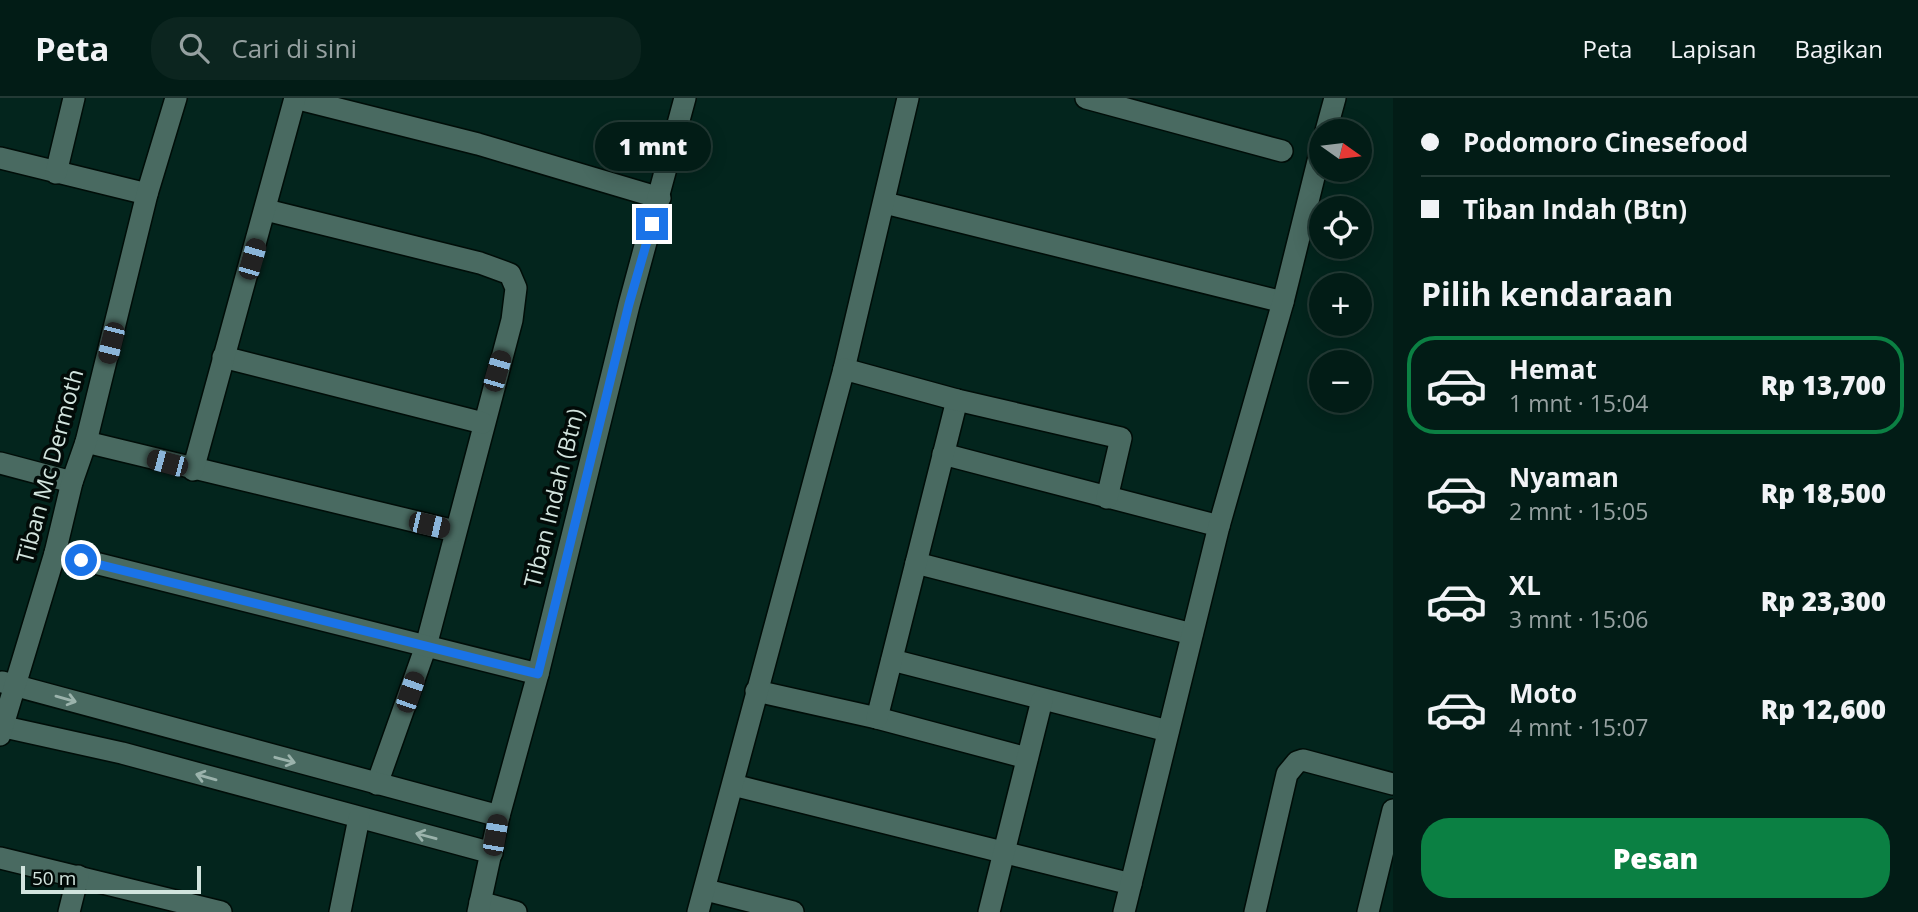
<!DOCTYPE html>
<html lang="id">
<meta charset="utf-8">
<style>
:root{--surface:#021c16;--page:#0c251f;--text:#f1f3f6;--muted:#96a1a1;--line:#233a35;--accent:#0b8043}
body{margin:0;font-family:"Open Sans",sans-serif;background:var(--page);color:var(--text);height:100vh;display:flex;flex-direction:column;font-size:26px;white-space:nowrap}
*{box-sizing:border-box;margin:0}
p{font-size:23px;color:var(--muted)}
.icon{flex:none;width:38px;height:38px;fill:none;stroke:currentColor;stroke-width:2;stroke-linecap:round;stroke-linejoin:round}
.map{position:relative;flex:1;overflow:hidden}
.details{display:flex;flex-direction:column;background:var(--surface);width:525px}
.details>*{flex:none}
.banner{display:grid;align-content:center;height:154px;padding:0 28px;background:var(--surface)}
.needle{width:46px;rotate:104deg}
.buttons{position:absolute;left:1309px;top:21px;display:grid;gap:14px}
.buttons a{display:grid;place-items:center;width:63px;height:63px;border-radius:50%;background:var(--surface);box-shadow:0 4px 18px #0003,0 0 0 2px var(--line);font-size:35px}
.scale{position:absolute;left:21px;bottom:18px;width:180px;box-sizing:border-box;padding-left:7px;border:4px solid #d2e4de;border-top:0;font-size:19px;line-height:24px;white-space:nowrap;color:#d2e4de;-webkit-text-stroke:5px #020b08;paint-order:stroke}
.end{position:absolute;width:32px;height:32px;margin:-16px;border:9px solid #1a73e8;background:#fff;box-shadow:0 0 0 4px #fff}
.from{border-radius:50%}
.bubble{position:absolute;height:49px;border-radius:24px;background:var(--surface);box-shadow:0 4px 18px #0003,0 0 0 2px var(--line);font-size:23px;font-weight:800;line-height:49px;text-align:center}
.car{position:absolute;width:21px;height:42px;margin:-21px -10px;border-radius:9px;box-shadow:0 0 5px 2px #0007;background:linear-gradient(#222 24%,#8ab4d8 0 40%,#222 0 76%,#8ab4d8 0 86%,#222 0)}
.banner b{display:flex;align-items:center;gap:24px;height:66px;font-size:26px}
.banner b+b{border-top:2px solid var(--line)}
.banner i{width:18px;height:18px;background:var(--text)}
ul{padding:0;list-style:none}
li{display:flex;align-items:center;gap:21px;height:98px;margin:0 14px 10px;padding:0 14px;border:4px solid transparent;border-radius:28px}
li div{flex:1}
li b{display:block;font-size:26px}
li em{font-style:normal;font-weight:800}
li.selected{border-color:var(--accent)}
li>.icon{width:63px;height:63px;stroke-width:1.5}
h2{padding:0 28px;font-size:32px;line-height:84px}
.button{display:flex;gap:14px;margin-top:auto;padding:14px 28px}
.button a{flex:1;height:80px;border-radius:28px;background:var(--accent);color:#fff;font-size:28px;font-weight:800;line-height:80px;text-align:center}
header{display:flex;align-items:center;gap:42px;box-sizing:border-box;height:98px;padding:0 35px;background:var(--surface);border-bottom:2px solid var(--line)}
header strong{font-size:33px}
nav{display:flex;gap:38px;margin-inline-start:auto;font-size:24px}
.search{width:490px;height:63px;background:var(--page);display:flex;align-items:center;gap:18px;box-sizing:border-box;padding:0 24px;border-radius:28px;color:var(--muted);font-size:26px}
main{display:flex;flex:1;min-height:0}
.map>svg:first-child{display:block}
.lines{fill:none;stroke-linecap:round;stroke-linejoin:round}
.street-casing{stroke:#000d08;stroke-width:24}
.street{stroke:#496a61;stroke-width:21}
.oneway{stroke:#9bb3ac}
.route{stroke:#1a73e8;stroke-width:9}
.labels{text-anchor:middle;stroke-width:7;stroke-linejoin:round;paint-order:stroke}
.street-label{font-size:23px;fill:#d2e4de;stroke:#020b08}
</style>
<header>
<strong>Peta</strong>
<div class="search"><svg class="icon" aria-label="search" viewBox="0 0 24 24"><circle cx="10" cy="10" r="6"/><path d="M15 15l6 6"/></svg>Cari di sini</div>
<nav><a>Peta</a><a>Lapisan</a><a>Bagikan</a></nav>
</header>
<main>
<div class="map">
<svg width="1393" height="814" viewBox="0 0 1393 814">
<rect width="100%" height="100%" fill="#03251d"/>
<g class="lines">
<defs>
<g id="street">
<path d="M295,0l183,46 182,54"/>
<path d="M1086,0l196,53"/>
<path d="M1326,33l9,-33"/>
<path d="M0,60l147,36"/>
<path d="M56,75l18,-75"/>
<path d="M885,105l398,99"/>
<path d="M266,112l214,53 30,11 6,14 -4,32 -86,326 -49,138"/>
<path d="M223,259l260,66"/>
<path d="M844,271l64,-271"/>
<path d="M86,344l369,89"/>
<path d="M943,356l276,72"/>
<path d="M0,365l72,19"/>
<path d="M193,372l102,-372"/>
<path d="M55,455l483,121"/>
<path d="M916,465l276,71"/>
<path d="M892,562l276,71"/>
<path d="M2,584l497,134"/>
<path d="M756,593l121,27 150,40"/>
<path d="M877,620l80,-318"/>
<path d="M0,628l122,27 370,100"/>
<path d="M0,637l55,-182 17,-71 14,-40 61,-248 29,-96"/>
<path d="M733,687l398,99"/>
<path d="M0,760l221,54"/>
<path d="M706,792l87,22"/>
<path d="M480,804l36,10"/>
<path d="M69,814l9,-36"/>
<path d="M340,814l19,-94"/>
<path d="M478,814l21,-96 39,-142 91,-369 56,-207"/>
<path d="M698,814l146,-543 113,31 164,38 -14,60"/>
<path d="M989,814l53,-212"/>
<path d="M1124,814l95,-386 64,-224 38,-153"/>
<path d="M1255,814l32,-138 10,-12 6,-2 90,24"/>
<path d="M1368,814l25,-102"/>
</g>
</defs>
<use href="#street" class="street-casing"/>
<use href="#street" class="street"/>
</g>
<defs><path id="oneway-shaft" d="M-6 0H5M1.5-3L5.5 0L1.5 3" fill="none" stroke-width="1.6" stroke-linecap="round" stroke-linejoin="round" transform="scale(1.75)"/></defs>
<g class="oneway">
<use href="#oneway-shaft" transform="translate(66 601) rotate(16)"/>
<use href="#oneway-shaft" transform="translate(285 662) rotate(15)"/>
<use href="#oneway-shaft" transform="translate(206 679) rotate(-164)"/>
<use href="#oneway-shaft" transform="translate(426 738) rotate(-165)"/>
</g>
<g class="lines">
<path class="route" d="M81,462l457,114 91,-370 23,-80"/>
</g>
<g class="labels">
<g class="street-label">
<text transform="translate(50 368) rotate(-75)" y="8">Tiban Mc Dermoth</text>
<text transform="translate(554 400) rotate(-76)" y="8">Tiban Indah (Btn)</text>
</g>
</g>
</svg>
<div class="buttons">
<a><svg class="needle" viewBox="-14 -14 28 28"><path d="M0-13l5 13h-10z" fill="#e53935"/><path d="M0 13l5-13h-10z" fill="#96a1a1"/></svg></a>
<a><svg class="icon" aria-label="locate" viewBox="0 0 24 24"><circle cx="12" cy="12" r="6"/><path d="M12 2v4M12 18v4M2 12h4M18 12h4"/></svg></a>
<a>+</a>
<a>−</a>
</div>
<div class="scale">50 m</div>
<i class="end from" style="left:81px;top:462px"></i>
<i class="end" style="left:652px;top:126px"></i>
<div class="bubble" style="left:595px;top:24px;width:116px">1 mnt</div>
<i class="car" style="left:252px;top:161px;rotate:16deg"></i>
<i class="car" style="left:111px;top:245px;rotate:194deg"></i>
<i class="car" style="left:497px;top:273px;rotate:16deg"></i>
<i class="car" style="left:167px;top:365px;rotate:285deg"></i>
<i class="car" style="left:429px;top:427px;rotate:103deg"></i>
<i class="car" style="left:410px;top:594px;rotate:19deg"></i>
<i class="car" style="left:495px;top:737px;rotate:10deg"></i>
</div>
<section class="details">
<div class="banner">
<b><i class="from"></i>Podomoro Cinesefood</b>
<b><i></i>Tiban Indah (Btn)</b>
</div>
<h2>Pilih kendaraan</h2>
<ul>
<li class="selected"><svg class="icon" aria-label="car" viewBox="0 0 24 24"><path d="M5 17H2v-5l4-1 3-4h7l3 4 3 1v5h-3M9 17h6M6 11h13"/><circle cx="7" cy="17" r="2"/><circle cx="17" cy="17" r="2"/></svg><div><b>Hemat</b><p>1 mnt · 15:04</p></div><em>Rp 13,700</em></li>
<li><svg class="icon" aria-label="car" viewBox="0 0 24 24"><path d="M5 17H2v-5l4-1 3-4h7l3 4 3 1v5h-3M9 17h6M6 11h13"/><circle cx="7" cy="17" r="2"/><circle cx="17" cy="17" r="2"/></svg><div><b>Nyaman</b><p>2 mnt · 15:05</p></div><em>Rp 18,500</em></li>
<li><svg class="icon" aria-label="car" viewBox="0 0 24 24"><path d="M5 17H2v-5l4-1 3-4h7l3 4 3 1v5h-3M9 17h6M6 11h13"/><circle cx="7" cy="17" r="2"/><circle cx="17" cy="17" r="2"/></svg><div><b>XL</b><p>3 mnt · 15:06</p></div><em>Rp 23,300</em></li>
<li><svg class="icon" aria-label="car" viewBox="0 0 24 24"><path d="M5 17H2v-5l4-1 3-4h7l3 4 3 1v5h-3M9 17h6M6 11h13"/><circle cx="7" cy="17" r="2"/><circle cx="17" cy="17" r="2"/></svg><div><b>Moto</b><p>4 mnt · 15:07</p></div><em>Rp 12,600</em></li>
</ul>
<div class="button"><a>Pesan</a></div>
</section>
</main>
